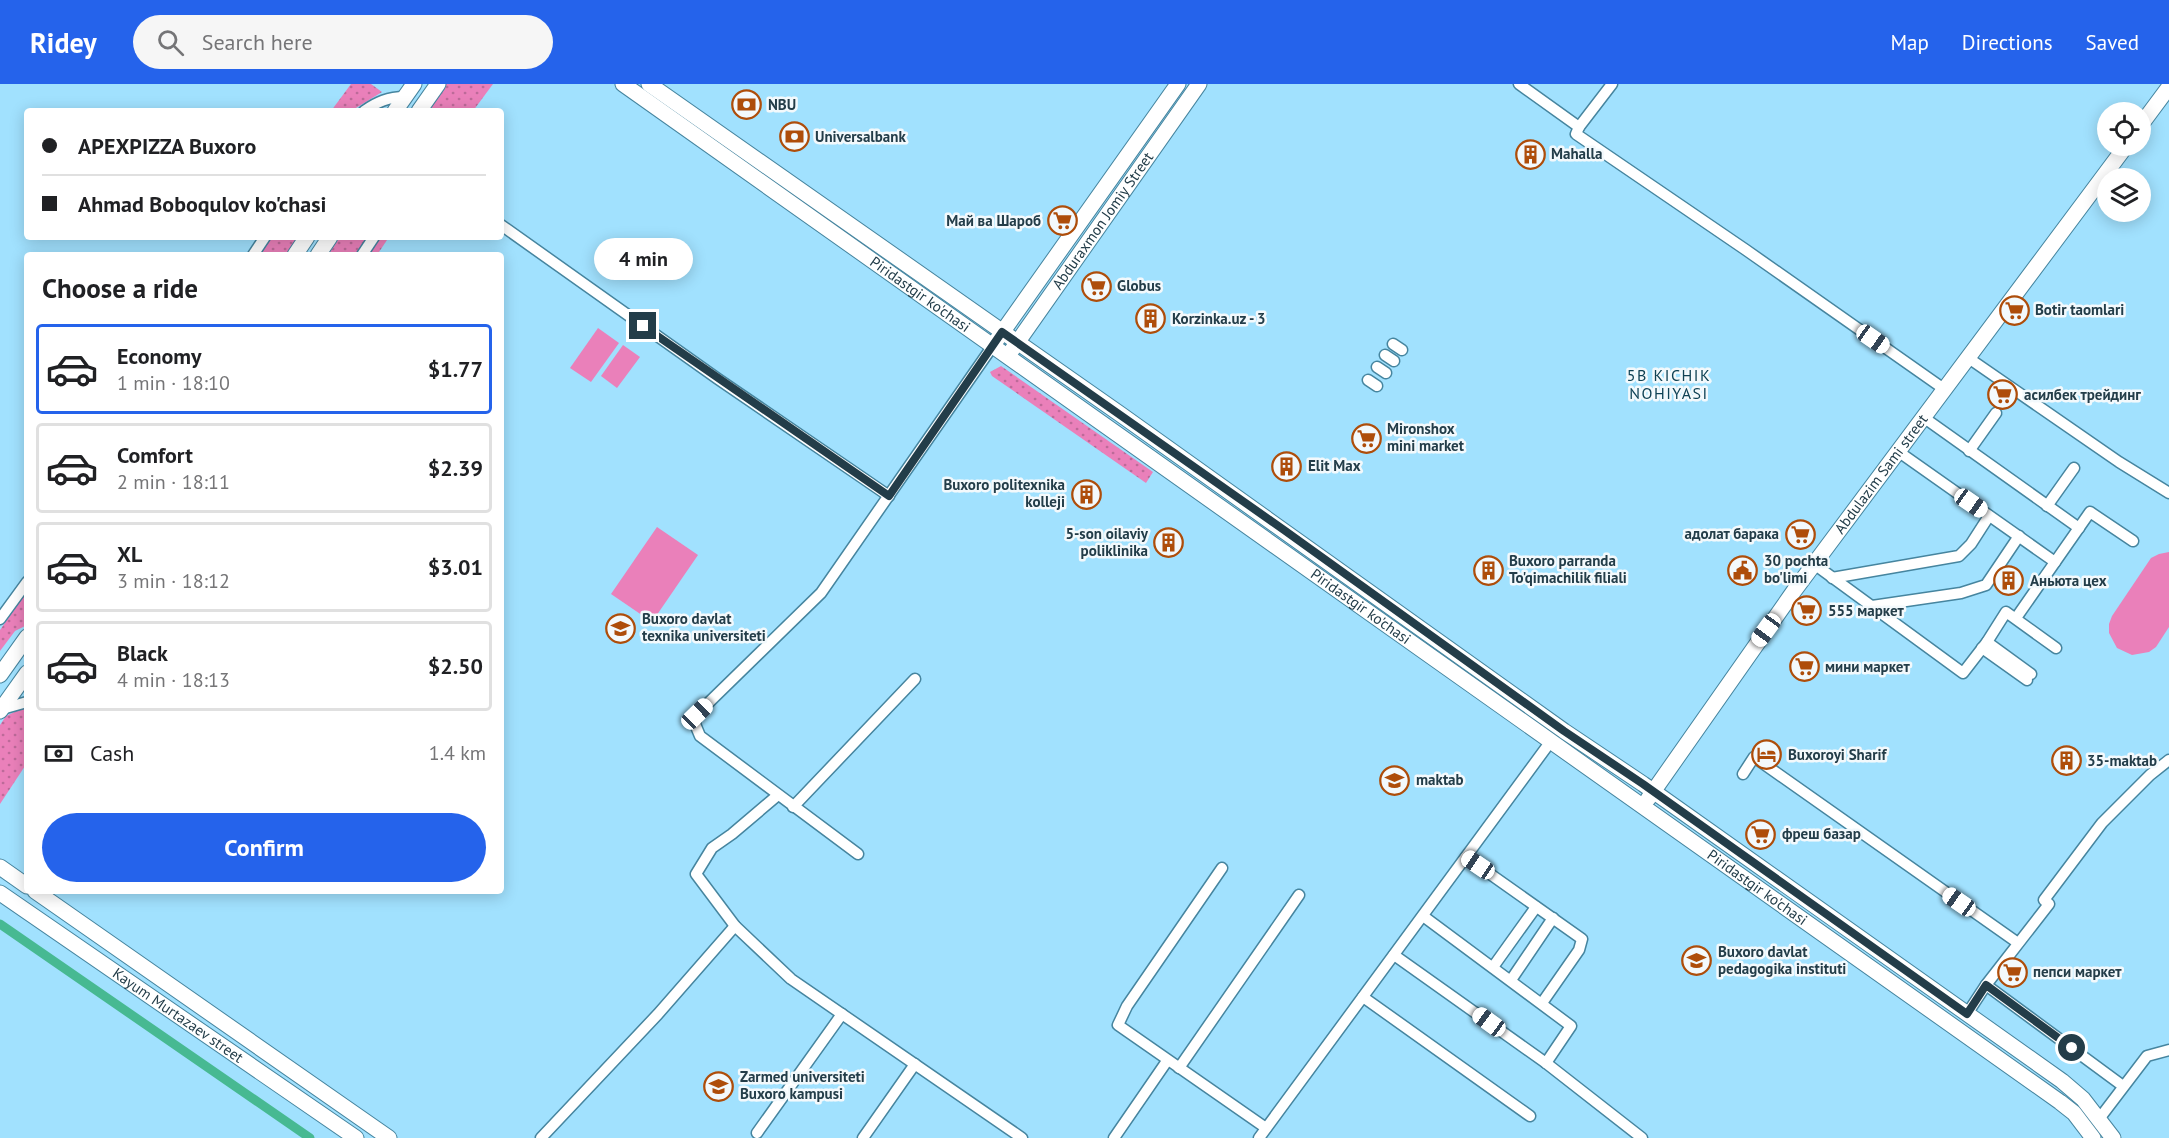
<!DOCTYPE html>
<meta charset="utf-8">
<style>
:root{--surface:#fff;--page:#f6f6f6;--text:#202124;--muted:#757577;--line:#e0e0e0;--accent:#2563eb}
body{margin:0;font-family:"PT Sans",sans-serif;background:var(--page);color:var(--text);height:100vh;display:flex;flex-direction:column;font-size:22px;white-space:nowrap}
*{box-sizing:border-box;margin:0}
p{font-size:20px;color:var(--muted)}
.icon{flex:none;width:33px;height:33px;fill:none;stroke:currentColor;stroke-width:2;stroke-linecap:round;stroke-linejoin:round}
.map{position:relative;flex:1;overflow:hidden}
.panel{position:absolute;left:24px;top:168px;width:480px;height:642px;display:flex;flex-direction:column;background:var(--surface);border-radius:6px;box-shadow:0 3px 15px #0003}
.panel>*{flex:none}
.hud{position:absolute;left:24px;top:24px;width:480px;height:132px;border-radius:6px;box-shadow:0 3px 15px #0003;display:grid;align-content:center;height:132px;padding:0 18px;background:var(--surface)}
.buttons{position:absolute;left:2097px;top:18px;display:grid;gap:12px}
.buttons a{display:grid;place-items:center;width:54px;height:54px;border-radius:50%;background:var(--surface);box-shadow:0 3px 15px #0003;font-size:30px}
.end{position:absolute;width:27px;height:27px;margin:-14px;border:8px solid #233d49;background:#fff;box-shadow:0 0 0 3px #fff}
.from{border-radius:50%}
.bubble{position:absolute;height:42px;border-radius:21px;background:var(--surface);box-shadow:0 3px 15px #0003;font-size:20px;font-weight:700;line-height:42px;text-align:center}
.car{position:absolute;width:18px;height:36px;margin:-18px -9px;border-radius:8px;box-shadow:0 0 4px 2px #0007;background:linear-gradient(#fff 24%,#345 0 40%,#fff 0 76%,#345 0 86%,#fff 0)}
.hud b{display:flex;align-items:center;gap:21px;height:57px;font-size:22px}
.hud b+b{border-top:2px solid var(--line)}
.hud i{width:15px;height:15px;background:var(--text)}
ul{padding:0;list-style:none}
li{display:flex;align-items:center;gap:18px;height:90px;margin:0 12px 9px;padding:0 6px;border:3px solid var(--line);border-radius:6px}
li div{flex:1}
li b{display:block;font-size:22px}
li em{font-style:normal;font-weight:700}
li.selected{border-color:var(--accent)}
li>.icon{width:54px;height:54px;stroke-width:1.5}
h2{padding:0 18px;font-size:27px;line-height:72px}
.pay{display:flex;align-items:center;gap:15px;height:66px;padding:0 18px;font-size:22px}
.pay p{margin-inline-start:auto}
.action{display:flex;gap:12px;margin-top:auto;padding:12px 18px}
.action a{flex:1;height:69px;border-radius:36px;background:var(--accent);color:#fff;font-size:24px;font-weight:700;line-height:69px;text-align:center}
header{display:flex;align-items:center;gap:36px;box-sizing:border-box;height:84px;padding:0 30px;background:var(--accent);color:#fff}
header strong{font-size:28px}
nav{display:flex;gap:33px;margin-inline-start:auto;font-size:21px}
.search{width:420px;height:54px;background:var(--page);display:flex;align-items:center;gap:15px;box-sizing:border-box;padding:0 21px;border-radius:33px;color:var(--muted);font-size:22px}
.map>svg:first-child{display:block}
.grass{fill:url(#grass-dots)}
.park{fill:#ea80ba}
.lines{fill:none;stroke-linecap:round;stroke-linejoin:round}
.canal{stroke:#47b992;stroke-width:9}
.street-casing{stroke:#46859f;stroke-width:13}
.secondary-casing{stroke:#46859f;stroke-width:17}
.street{stroke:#fff;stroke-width:10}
.secondary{stroke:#fff;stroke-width:15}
.route{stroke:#233d49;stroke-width:8}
.labels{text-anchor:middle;stroke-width:5;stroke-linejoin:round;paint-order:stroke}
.poi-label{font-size:15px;font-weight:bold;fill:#233d49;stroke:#f3f9fc;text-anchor:start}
.street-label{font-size:15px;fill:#233d49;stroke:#f3f9fc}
.neighbourhood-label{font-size:16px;letter-spacing:1.5px;fill:#0f4255;stroke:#f3f9fc}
</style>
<header>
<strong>Ridey</strong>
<div class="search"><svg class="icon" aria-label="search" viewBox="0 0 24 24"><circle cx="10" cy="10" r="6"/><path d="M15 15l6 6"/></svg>Search here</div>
<nav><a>Map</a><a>Directions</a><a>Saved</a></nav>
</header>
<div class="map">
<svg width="2169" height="1054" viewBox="0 0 2169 1054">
<defs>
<pattern id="grass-dots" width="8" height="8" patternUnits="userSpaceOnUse" patternTransform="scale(1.5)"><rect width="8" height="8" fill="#ea80ba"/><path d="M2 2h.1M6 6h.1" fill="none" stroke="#bd6a99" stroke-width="1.8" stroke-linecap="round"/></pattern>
</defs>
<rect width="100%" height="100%" fill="#a1e1fe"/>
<g class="grass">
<path d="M351,0h20l11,8 -31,19h-20z"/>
<path d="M446,0h47l-20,27h-41v-7z"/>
<path d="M270,153h29l-12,18h-29z"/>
<path d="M340,153h29l-13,18h-28z"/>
<path d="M380,153h9l-12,18h-9z"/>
<path d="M1001,282l152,106 -7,11 -154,-107 -2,-4z"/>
<path d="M27,507v34l-12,6 -15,20v-21z"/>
<path d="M27,622v57l-27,41v-79l6,-9z"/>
</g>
<g class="park">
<path d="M598,244l21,15 -28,39 -21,-14z"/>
<path d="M623,261l17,12 -23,31 -16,-12z"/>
<path d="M657,443l41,28 -46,67 -41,-28z"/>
<path d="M2169,468v75l-13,20 -7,5 -17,3 -15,-7 -8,-15v-9l3,-8 39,-58 8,-4z"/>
</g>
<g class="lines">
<path class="canal" d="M0,840l310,214"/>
<defs>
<g id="street">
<path d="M1519,0l60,43 -3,7 170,116 198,139"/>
<path d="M364,27c13,-9 24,-14 41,-14"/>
<path d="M1579,43l33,-43"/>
<path d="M501,141l217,154 171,117"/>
<path d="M253,171l12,-18"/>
<path d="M362,171l12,-18"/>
<path d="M1393,260l9,6"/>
<path d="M1385,271l9,6"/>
<path d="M1967,273l152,105 50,31"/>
<path d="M1377,283l9,6"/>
<path d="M1368,296l9,6"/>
<path d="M1923,333l156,111"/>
<path d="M1969,367l27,-38"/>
<path d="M1899,368l156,110"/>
<path d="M2047,422l27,-38"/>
<path d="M1814,480l149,109 24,-31 19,-30 50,36"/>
<path d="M1832,494l127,-22 12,-12 18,-28"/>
<path d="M1872,522l89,-13 25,-8 33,-49"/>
<path d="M2016,534l74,-106 43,29"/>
<path d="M0,535l27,-37"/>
<path d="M1987,558l44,32"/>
<path d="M1982,564l45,32"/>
<path d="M2,625l25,-7"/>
<path d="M1743,690l11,-17 264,186"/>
<path d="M778,711l-46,39 -20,14 -16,26 39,52 56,53 231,159"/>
<path d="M793,723l122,-128"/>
<path d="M858,770l-158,-118 -5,-12 2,-10 124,-121 171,-246"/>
<path d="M1466,773l116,82 -3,11 -37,53"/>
<path d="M1222,784l-95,138 -9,19 148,103"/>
<path d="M1423,832l148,110 -25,37"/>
<path d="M1394,871l152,108 96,75"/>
<path d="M1493,883l43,-60"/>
<path d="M1511,896l42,-62"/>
<path d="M1363,913l167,119"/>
<path d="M1967,930l19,-29"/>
<path d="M1179,984l120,-173"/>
<path d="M2123,1002l-137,-101 63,-81 -5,-4 58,-77 48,-48 19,-15"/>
<path d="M2099,1035l48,-63 22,-6"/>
<path d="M757,1049l85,-119"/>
<path d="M541,1054l117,-124 77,-88"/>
<path d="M863,1054l52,-74"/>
<path d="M1114,1054l53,-77"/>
<path d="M1259,1054l292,-397"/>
</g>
<g id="secondary">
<path id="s1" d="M623,0l1437,1018 14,11 19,25"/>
<path d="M649,0l471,330 444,317 79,53 419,297 21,18 30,39"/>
<path d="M395,27l19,-27"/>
<path d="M419,27l19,-27"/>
<path d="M2140,42l29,-39"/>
<path d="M295,171l12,-18"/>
<path d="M318,171l12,-18"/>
<path d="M996,257l182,-257"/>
<path id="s2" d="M1012,266l187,-266"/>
<path d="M0,591l27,-38"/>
<path d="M0,627l27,-38"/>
<path id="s3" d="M1648,715l146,-208 332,-445"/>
<path d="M0,783l27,19"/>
<path d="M35,807l354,247"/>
<path id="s4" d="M0,809l356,245"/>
</g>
</defs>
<use href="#street" class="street-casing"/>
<use href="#secondary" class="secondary-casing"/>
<use href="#street" class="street"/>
<use href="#secondary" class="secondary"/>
</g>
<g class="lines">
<path class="route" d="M643,242l246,170 113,-164 282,198 280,201 79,53 324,230 19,-29 86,63"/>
</g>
<defs>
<symbol id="bank-ring" viewBox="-11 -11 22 22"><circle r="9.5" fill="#f3f9fc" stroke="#ae4d0a" stroke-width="1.5"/><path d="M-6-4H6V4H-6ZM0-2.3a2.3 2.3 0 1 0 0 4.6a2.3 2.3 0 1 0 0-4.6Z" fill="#ae4d0a"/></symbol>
<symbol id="building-ring" viewBox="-11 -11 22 22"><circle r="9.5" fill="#f3f9fc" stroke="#ae4d0a" stroke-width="1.5"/><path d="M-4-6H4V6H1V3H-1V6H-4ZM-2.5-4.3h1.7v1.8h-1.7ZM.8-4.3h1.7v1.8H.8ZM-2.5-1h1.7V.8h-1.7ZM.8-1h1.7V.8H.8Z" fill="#ae4d0a"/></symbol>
<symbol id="supermarket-ring" viewBox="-11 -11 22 22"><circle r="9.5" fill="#f3f9fc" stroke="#ae4d0a" stroke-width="1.5"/><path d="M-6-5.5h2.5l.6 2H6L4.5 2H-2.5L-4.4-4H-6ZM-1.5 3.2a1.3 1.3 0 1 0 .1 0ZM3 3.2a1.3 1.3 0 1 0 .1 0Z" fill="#ae4d0a"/></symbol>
<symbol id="civic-ring" viewBox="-11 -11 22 22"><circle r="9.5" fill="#f3f9fc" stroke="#ae4d0a" stroke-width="1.5"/><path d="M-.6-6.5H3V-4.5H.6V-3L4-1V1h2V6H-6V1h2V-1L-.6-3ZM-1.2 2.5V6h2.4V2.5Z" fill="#ae4d0a"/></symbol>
<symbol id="university-ring" viewBox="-11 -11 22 22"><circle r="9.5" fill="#f3f9fc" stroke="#ae4d0a" stroke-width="1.5"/><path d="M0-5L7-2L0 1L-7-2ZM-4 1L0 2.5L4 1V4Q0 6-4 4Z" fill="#ae4d0a"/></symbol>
<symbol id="hotel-ring" viewBox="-11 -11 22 22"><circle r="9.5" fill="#f3f9fc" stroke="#ae4d0a" stroke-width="1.5"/><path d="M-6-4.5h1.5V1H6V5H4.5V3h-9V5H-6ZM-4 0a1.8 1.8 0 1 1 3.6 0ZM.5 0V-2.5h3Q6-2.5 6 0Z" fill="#ae4d0a"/></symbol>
<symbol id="school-ring" viewBox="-11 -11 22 22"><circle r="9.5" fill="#f3f9fc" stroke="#ae4d0a" stroke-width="1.5"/><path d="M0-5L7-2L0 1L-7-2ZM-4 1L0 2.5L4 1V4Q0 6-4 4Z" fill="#ae4d0a"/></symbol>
</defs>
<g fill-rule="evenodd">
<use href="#bank-ring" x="730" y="4" width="33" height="33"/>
<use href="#bank-ring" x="778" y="36" width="33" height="33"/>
<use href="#building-ring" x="1514" y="54" width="33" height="33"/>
<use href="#supermarket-ring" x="1046" y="120" width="33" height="33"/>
<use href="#supermarket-ring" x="1080" y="186" width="33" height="33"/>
<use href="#supermarket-ring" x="1998" y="210" width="33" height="33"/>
<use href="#building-ring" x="1134" y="218" width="33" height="33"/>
<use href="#supermarket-ring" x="1986" y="294" width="33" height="33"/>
<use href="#supermarket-ring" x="1350" y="338" width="33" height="33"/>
<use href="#building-ring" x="1270" y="366" width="33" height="33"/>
<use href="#building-ring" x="1070" y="394" width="33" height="33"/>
<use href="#supermarket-ring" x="1784" y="434" width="33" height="33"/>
<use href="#building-ring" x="1152" y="442" width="33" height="33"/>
<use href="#building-ring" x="1472" y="470" width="33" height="33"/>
<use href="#civic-ring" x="1726" y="470" width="33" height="33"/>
<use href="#building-ring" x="1992" y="480" width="33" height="33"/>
<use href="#supermarket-ring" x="1790" y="510" width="33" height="33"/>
<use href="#university-ring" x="604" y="528" width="33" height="33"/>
<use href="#supermarket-ring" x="1788" y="566" width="33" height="33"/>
<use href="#hotel-ring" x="1750" y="654" width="33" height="33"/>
<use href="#building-ring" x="2050" y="660" width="33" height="33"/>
<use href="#school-ring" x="1378" y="680" width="33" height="33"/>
<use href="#supermarket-ring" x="1744" y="734" width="33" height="33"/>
<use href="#university-ring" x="1680" y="860" width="33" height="33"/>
<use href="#supermarket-ring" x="1996" y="872" width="33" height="33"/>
<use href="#university-ring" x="702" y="986" width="33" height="33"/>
</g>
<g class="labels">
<g class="poi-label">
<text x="768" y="26">NBU</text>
<text x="815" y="58">Universalbank</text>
<text x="1551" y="75">Mahalla</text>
<text x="1041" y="142" text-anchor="end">Май ва Шароб</text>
<text x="1117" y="207">Globus</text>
<text x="2035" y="231">Botir taomlari</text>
<text x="1172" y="240">Korzinka.uz - 3</text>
<text x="2024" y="316">асилбек трейдинг</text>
<text x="1387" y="350">Mironshox<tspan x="1387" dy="17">mini market</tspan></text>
<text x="1308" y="387">Elit Max</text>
<text x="1065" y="406" text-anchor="end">Buxoro politexnika<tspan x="1065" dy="17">kolleji</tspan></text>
<text x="1148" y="455" text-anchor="end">5-son oilaviy<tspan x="1148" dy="17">poliklinika</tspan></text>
<text x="1779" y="455" text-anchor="end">адолат барака</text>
<text x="1509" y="482">Buxoro parranda<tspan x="1509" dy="17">To'qimachilik filiali</tspan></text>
<text x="1764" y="482">30 pochta<tspan x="1764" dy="17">bo'limi</tspan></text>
<text x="2030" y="502">Аньюта цех</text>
<text x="1828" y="532">555 маркет</text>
<text x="642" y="540">Buxoro davlat<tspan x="642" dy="17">texnika universiteti</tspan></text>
<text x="1825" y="588">мини маркет</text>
<text x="1788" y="676">Buxoroyi Sharif</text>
<text x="2087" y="682">35-maktab</text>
<text x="1416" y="701">maktab</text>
<text x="1782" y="755">фреш базар</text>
<text x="1718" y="873">Buxoro davlat<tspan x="1718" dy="17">pedagogika instituti</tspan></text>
<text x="2033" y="893">пепси маркет</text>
<text x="740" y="998">Zarmed universiteti<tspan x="740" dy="17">Buxoro kampusi</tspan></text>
</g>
<g class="street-label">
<text dy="5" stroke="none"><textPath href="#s2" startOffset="158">Abduraxmon Jomiy Street</textPath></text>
<text dy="5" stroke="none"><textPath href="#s1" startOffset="364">Piridastgir ko'chasi</textPath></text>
<text dy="5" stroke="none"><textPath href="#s3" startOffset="400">Abdulazim Sami street</textPath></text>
<text dy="5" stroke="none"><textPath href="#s1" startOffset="904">Piridastgir ko'chasi</textPath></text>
<text dy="5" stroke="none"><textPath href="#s1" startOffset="1390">Piridastgir ko'chasi</textPath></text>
<text dy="5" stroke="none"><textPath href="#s4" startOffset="216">Kayum Murtazaev street</textPath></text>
</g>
<g class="neighbourhood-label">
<text x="1669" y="297">5B KICHIK<tspan x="1669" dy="18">NOHIYASI</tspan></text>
</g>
</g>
</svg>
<div class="buttons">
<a><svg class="icon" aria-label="locate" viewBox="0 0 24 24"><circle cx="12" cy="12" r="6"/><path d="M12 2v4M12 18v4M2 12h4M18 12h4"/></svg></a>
<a><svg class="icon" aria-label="layers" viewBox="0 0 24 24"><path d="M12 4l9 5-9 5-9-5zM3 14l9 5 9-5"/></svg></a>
</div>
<i class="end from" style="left:2072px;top:964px"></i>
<i class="end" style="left:643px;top:242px"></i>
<div class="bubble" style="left:594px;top:154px;width:99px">4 min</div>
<i class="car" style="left:1873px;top:255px;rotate:125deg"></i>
<i class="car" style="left:1971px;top:419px;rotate:125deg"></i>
<i class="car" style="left:1766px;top:546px;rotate:216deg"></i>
<i class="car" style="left:697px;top:630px;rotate:46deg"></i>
<i class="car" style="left:1478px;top:781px;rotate:304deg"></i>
<i class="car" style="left:1959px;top:818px;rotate:305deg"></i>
<i class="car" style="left:1489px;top:938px;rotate:306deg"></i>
<div class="hud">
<b><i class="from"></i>APEXPIZZA Buxoro</b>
<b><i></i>Ahmad Boboqulov ko'chasi</b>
</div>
<section class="panel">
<h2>Choose a ride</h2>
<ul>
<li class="selected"><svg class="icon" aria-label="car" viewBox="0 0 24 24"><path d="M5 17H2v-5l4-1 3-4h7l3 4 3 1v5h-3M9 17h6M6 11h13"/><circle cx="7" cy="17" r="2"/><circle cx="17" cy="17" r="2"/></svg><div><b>Economy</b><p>1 min · 18:10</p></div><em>$1.77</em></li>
<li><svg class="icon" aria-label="car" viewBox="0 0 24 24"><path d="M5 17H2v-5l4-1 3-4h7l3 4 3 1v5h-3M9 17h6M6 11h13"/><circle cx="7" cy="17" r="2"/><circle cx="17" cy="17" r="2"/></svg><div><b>Comfort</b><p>2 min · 18:11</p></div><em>$2.39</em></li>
<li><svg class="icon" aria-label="car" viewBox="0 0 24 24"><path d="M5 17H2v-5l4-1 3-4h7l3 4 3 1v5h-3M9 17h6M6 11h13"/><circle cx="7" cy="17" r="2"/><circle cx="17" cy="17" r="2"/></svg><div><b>XL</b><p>3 min · 18:12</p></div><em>$3.01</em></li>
<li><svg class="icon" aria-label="car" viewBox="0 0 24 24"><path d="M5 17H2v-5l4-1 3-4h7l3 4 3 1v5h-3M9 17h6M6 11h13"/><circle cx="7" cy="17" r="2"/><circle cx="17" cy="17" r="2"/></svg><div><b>Black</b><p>4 min · 18:13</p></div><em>$2.50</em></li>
</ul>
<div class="pay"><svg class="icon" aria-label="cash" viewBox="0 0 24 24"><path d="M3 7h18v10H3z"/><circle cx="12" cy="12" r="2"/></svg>Cash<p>1.4 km</p></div>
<div class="action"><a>Confirm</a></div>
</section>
</div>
